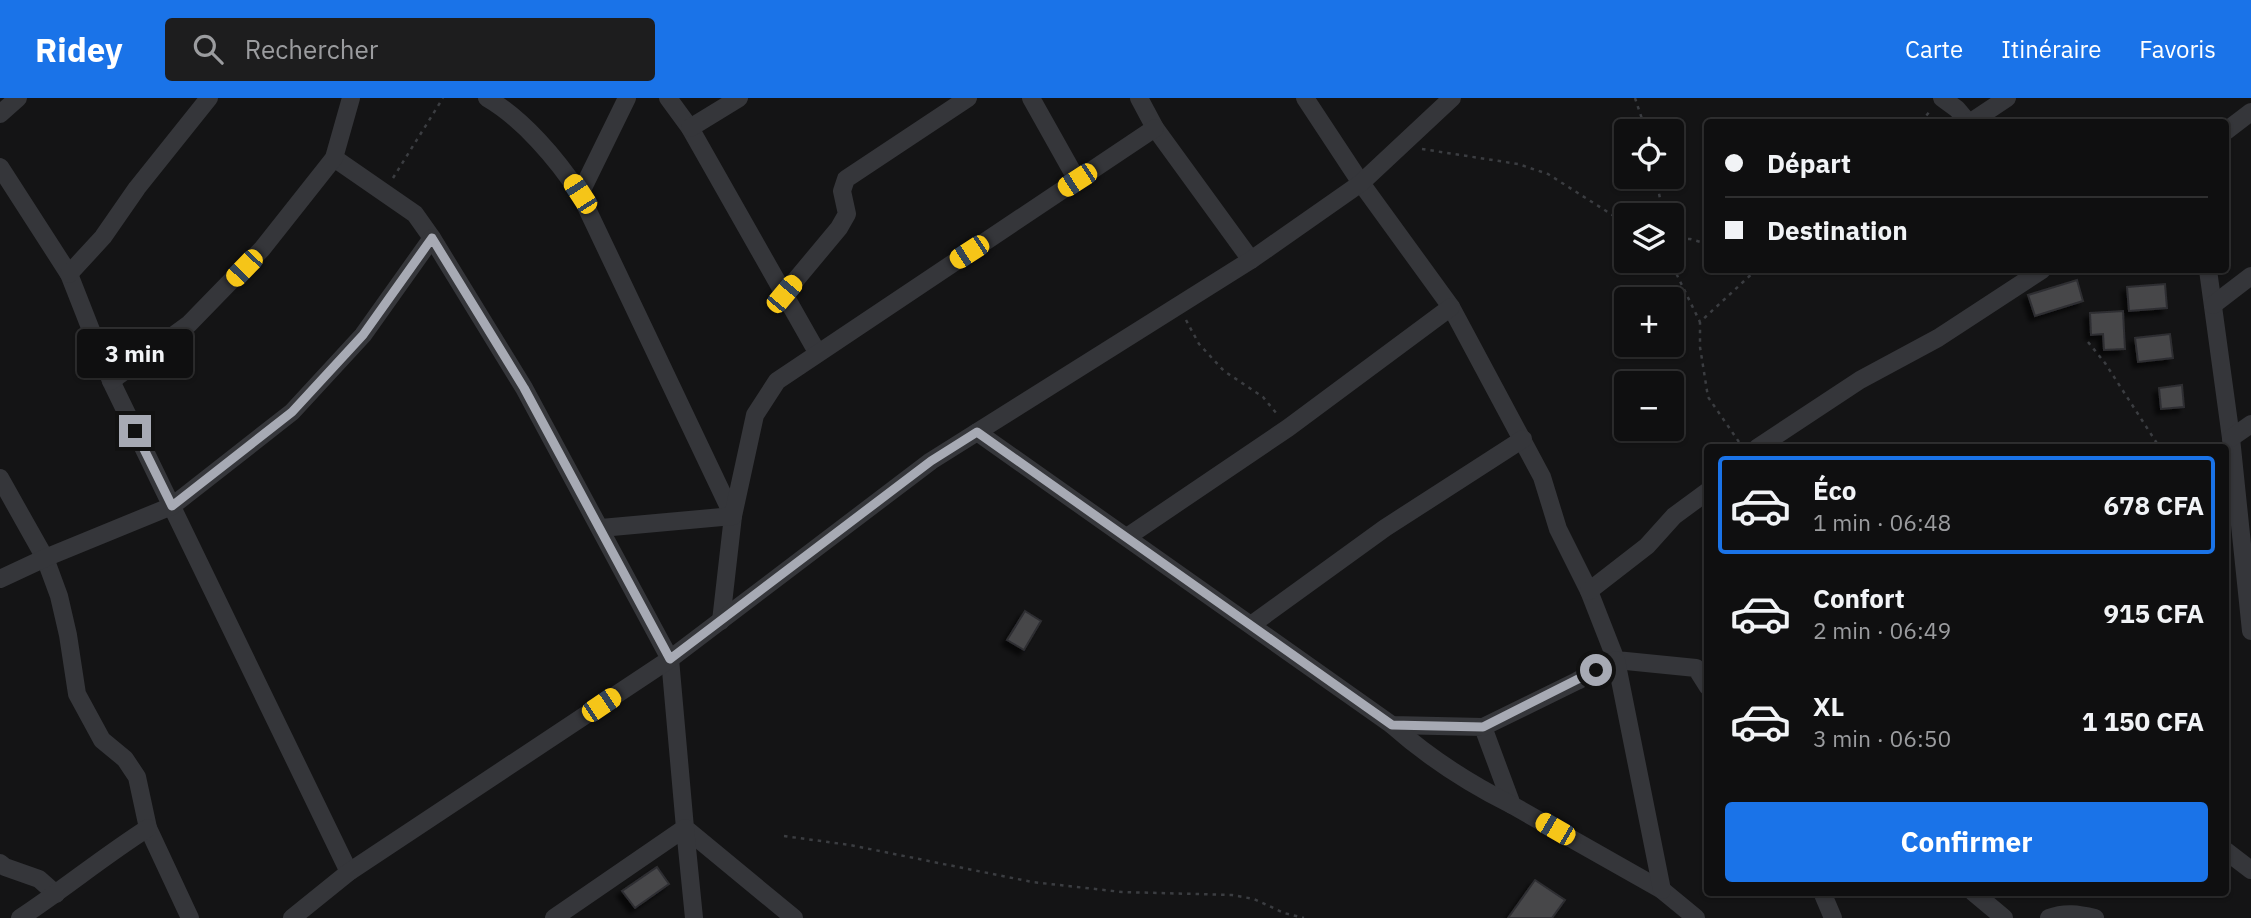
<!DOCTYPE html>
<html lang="fr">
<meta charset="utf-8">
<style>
:root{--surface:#0f0f10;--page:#1d1d1e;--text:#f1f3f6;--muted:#9b9c9f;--line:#2f2f30;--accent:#1a73e8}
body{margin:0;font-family:"IBM Plex Sans",sans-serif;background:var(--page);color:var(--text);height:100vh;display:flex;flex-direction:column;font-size:26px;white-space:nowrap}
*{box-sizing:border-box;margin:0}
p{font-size:23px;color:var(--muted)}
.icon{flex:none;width:38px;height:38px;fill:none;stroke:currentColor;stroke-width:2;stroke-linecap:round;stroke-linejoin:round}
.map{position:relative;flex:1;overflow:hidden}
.drawer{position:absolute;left:1704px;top:346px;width:525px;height:452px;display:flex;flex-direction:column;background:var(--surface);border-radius:7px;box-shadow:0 2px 5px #0004,0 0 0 2px var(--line)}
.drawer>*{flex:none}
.guide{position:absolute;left:1704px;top:21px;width:525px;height:154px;border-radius:7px;box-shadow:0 2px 5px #0004,0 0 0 2px var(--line);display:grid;align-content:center;height:154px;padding:0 21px;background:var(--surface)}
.tools{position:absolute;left:1614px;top:21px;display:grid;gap:14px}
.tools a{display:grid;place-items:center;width:70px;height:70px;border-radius:7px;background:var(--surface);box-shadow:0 2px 5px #0004,0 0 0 2px var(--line);font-size:35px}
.end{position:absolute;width:32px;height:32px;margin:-16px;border:9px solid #a7aab4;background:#111;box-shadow:0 0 0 4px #111}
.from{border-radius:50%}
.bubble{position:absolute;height:49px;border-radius:7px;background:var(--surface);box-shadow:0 2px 5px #0004,0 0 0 2px var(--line);font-size:23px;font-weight:700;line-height:49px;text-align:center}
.car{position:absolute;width:21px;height:42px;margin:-21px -10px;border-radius:9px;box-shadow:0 0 5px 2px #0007;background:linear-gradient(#f5c518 24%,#345 0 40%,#f5c518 0 76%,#345 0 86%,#f5c518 0)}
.guide b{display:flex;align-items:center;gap:24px;height:66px;font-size:26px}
.guide b+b{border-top:2px solid var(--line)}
.guide i{width:18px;height:18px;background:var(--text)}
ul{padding:12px 0 0;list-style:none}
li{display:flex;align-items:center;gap:21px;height:98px;margin:0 14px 10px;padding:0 7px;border:4px solid transparent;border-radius:7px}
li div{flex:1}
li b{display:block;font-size:26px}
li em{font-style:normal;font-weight:700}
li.selected{border-color:var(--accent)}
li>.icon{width:63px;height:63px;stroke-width:1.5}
.button{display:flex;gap:14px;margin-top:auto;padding:14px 21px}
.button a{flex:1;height:80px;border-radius:7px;background:var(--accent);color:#fff;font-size:28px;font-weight:700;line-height:80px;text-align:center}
header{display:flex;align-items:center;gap:42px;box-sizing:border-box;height:98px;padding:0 35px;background:var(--accent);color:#fff}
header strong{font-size:33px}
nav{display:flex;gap:38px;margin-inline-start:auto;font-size:24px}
.search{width:490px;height:63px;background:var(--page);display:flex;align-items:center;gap:18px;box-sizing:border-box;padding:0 24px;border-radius:7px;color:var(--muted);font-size:26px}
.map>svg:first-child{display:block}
.building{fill:#46464a;stroke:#2e2e31;stroke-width:2;filter:url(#shadow)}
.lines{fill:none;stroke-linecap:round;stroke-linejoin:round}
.path{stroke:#3b3d41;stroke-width:2.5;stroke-dasharray:3.5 5;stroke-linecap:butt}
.minor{stroke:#35363a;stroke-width:18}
.route{stroke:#a7aab4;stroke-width:9}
</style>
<header>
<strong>Ridey</strong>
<div class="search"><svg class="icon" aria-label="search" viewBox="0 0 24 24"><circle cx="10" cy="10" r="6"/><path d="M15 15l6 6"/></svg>Rechercher</div>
<nav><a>Carte</a><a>Itinéraire</a><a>Favoris</a></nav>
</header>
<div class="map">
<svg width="2251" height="820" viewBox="0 0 2251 820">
<defs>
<filter id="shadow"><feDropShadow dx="-5" dy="5" stdDeviation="2" flood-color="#0009"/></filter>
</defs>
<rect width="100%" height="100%" fill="#141415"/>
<g class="building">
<path d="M2077,182l6,21 -48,15 -7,-21z"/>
<path d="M2165,186l2,24 -38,3 -2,-24z"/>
<path d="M2123,213l2,38 -21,1 -1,-16 -12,1 -1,-22z"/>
<path d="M2170,236l3,24 -35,4 -3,-24z"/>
<path d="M2182,287l2,22 -23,2 -2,-21z"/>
<path d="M1025,513l16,10 -17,29 -17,-10z"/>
<path d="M657,769l12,17 -34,24 -13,-17z"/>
<path d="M1535,782l30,20 -13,18h-44z"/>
</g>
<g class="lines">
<g class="path">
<path d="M1635,0l11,33"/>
<path d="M1921,24l9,-11"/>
<path d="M1422,51l96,15 30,10 66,42 12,5"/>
<path d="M1656,79l7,38"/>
<path d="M393,80l50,-80"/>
<path d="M1671,141h19l18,5"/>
<path d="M1671,160l4,13 25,51"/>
<path d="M1186,222l13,24 25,27 39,26 14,17"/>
<path d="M2088,244l17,21 55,85"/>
<path d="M1739,344l-31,-45 -8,-50v-25l56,-52"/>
<path d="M784,738l66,9 182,37 90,10 110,3 22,4 30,14 20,5"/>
</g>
<g class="minor">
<path d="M487,0c36,21 70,61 93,96l153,322 -12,105"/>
<path d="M668,0l22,30 127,224"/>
<path d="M1031,0l46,82"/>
<path d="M1139,0l16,30 96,132"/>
<path d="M1305,0l56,85 90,124 91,170 16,52 31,62 27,69 80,8 12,19"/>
<path d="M1942,0l15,11 11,13"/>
<path d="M0,16l18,-16"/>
<path d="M1971,24l36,-24"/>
<path d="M690,30l49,-30"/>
<path d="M2226,33l25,-19"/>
<path d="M334,60l81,56 17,24 92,150 146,271 15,169 109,90"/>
<path d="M0,69l69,107 42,107 238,491"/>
<path d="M580,96l47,-96"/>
<path d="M2208,172l23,168 20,193"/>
<path d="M69,176l34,-37 34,-49 72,-90"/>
<path d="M784,196l55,-66 8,-14 -5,-23 4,-12 122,-81"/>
<path d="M2213,207l38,-29"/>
<path d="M111,283l78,-57 73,-75 72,-91 17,-60"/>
<path d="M977,334l415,293 91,2 29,78 150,85 34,28"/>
<path d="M2231,340l20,-14"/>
<path d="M1757,350l103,-68 78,-42 104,-68"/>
<path d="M0,380l45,80 14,38 9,39 9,59 25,46 23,19 12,18 11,51 42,90"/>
<path d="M601,430l132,-12 22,-101 22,-34 378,-253"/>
<path d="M1127,439l161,-109 163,-121"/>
<path d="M0,481l45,-21 127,-52 120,-94 71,-77 69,-97"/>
<path d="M1589,493l58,-45 27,-30 34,-25"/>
<path d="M1251,527l134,-97 138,-89"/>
<path d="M1392,627c36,32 76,58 120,80"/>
<path d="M1483,629l94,-46 39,-21 46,230"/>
<path d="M2226,753l25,19"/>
<path d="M0,765l5,4 34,12 17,15"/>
<path d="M1822,794l11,26"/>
<path d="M1973,794l31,26"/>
<path d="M20,820c44,-29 84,-62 128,-90"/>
<path d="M292,820l57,-46 321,-213 261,-198 320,-201 110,-77 91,-85"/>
<path d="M554,820l131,-90 9,90"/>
<path d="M2049,820c16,-6 29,-4 46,0"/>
</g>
</g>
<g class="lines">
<path class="route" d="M135,333l37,75 120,-94 71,-77 69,-97 92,150 146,271 261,-198 46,-29 415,293 91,2 113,-57"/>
</g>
</svg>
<div class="tools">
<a><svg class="icon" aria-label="locate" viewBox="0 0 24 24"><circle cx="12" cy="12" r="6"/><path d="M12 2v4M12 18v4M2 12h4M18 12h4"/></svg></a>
<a><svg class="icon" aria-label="layers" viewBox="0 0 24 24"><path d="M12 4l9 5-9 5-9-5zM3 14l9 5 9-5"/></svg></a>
<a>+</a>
<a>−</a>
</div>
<i class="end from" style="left:1596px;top:572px"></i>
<i class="end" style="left:135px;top:333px"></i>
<div class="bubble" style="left:77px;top:231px;width:116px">3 min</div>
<i class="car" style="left:1077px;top:82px;rotate:237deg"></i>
<i class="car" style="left:580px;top:96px;rotate:327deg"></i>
<i class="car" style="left:969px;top:154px;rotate:237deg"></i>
<i class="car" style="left:244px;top:170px;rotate:224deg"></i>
<i class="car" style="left:784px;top:196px;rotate:40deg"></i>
<i class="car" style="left:601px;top:607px;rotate:56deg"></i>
<i class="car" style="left:1555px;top:731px;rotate:300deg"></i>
<div class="guide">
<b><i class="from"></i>Départ</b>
<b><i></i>Destination</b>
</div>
<section class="drawer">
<ul>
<li class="selected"><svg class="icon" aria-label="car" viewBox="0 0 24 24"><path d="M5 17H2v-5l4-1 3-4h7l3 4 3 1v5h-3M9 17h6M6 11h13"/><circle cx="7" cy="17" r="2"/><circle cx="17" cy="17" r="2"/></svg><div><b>Éco</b><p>1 min · 06:48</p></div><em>678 CFA</em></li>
<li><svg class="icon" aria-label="car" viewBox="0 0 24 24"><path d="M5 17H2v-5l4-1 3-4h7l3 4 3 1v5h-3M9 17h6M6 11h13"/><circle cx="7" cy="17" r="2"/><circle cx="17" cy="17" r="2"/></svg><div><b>Confort</b><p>2 min · 06:49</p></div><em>915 CFA</em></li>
<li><svg class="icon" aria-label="car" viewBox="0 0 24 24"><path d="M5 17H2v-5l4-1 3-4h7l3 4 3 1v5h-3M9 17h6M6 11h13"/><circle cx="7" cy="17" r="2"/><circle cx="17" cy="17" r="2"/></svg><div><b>XL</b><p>3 min · 06:50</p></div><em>1 150 CFA</em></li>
</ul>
<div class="button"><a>Confirmer</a></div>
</section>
</div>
